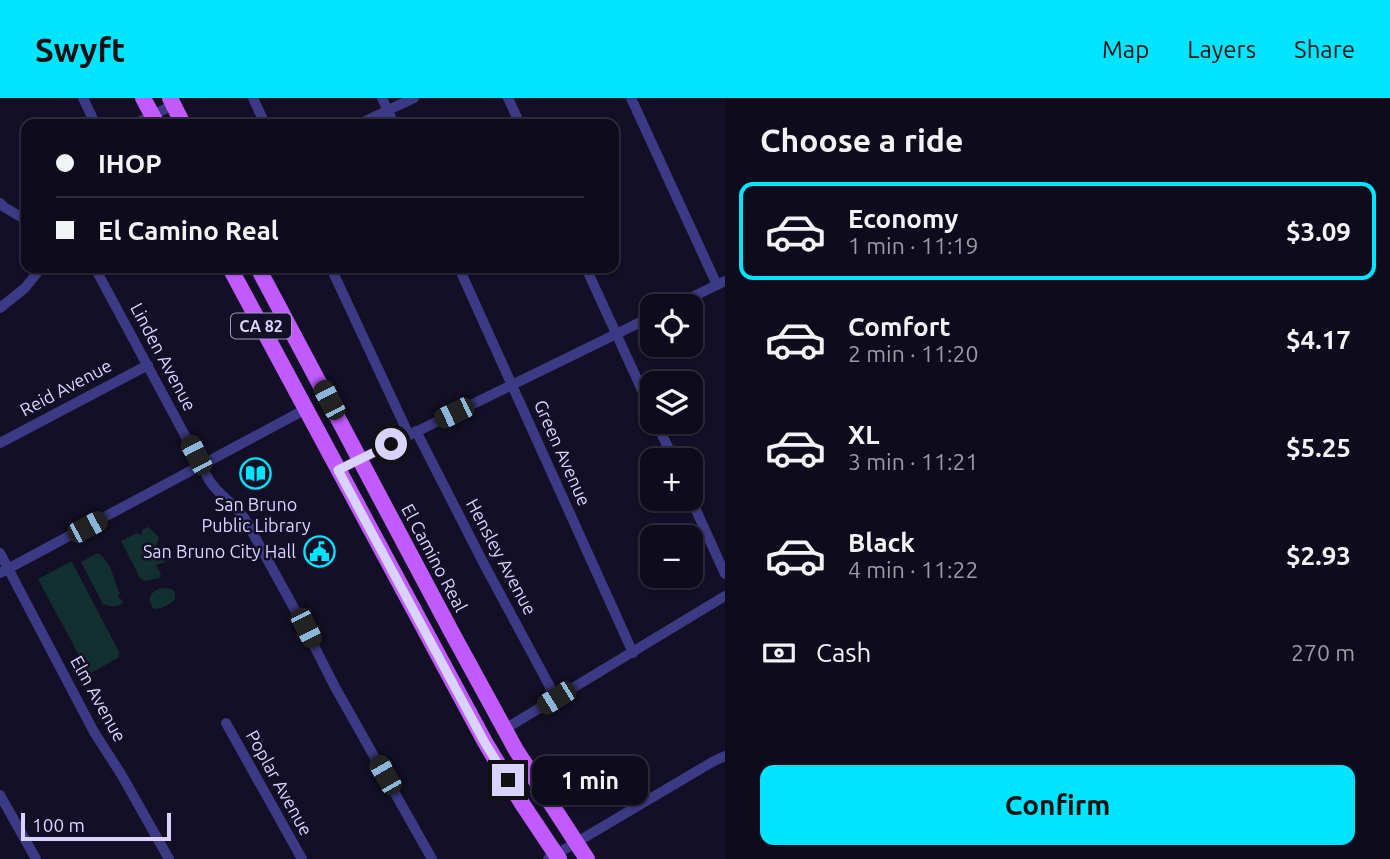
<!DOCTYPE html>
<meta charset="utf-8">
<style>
:root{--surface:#0e0b1c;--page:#171425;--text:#f1f3f6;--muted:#9b9ba3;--line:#2e2b3b;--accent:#00e5ff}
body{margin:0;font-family:Ubuntu,sans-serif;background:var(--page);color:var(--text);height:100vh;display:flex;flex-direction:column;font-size:26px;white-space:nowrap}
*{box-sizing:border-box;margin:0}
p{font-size:23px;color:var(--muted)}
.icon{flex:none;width:38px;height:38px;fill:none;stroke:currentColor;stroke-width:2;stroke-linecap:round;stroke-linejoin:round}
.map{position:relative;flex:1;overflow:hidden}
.panel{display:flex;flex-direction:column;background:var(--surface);width:665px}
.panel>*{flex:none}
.banner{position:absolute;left:21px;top:21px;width:598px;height:154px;border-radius:14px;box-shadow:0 2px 5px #0004,0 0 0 2px var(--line);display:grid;align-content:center;height:154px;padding:0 35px;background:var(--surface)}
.buttons{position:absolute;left:640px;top:196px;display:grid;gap:14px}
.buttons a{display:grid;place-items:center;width:63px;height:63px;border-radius:14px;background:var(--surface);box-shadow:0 2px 5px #0004,0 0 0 2px var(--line);font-size:35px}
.scale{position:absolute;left:21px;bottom:18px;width:150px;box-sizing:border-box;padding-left:7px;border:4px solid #d9d4ff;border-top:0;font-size:19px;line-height:24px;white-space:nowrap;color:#d9d4ff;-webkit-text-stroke:5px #130f26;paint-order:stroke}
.end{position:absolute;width:32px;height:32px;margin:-16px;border:9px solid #d9d4ff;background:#111;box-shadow:0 0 0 4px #111}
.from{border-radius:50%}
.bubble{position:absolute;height:49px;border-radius:14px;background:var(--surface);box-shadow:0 2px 5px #0004,0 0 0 2px var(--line);font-size:23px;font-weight:700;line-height:49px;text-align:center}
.car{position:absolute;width:21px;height:42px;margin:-21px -10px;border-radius:9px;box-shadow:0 0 5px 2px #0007;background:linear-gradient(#222 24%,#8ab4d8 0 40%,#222 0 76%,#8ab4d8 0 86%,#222 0)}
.banner b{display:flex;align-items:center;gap:24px;height:66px;font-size:26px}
.banner b+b{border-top:2px solid var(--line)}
.banner i{width:18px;height:18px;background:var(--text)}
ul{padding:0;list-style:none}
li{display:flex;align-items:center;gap:21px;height:98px;margin:0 14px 10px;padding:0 21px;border:4px solid transparent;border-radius:14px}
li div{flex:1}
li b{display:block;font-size:26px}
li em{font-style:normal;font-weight:700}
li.active{border-color:var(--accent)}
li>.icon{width:63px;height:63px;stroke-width:1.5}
h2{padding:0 35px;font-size:32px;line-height:84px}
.pay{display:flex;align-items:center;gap:18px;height:77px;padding:0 35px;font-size:26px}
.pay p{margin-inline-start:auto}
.cta{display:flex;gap:14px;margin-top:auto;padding:14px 35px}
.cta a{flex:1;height:80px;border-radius:14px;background:var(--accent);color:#111;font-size:28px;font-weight:700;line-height:80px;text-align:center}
header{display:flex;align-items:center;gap:42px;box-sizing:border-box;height:98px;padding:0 35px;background:var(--accent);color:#111}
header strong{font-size:33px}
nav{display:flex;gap:38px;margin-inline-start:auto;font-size:24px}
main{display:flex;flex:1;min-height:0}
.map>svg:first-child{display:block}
.green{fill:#12302f}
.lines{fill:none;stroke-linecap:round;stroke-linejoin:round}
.street{stroke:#3d3a85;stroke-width:10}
.primary{stroke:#c25bff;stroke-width:16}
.route{stroke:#d9d4ff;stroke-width:9}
.labels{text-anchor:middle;stroke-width:5;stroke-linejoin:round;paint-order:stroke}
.shield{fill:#130f26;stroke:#9e99be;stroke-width:2}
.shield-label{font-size:16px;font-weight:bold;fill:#d9d4ff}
.street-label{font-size:18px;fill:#d9d4ff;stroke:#130f26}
.poi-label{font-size:18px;fill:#d9d4ff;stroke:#130f26}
</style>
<header>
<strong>Swyft</strong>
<nav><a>Map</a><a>Layers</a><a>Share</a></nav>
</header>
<main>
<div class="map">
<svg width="725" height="761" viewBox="0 0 725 761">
<rect width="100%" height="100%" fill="#130f26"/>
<g class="green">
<path d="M149,429l10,11 -3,8 -5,-1 3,7 11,2 1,5 -1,3 -9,3 5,9 -2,4 -14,3 -5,-3 -19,-37 16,-8 4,2 2,-6z"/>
<path d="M98,455c16,13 14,24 22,41l-3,2 6,5 -1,3c-6,3 -12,3 -19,0l-22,-42z"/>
<path d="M70,464h2l47,90 -1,6 -29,16 -51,-95z"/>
<path d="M161,490l11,1 3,4v6c-4,5 -14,10 -21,10 -8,-10 -5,-16 7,-21z"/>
</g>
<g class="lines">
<g class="street">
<path d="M83,0l12,25"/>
<path d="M253,0l12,26"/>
<path d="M382,0l12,26"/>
<path d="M508,0l12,26"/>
<path d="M631,0l86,187"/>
<path d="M135,26l38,-19"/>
<path d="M359,26l55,-26"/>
<path d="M0,105l4,4 22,13"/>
<path d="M95,170l114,212c10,16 26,24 36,39l60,109 30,59 97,172"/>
<path d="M331,170l78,167"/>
<path d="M459,170l174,385"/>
<path d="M586,170l67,146"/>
<path d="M674,208l51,-25"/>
<path d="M0,210l25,-20 16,-20"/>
<path d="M656,324l18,38"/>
<path d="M416,333l69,135 71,132"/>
<path d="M0,345l148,-78"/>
<path d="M338,372l315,-154"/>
<path d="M691,401l34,75"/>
<path d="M0,455l94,179 27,42 48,85"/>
<path d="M0,475l306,-164"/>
<path d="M226,625l76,136"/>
<path d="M505,631l220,-133"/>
<path d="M0,697l36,64"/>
<path d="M548,761l166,-98 11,-5"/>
</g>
<g class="primary">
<path d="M143,0l14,26"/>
<path d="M170,0l13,26"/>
<path d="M230,170l255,474 36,60 38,57"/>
<path d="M258,170l193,363 65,119 71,109"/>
</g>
</g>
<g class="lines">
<path class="route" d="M391,346l-53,26 147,273 23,37"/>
</g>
<defs>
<symbol id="library-ring" viewBox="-11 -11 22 22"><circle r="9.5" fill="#130f26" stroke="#00e5ff" stroke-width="1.5"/><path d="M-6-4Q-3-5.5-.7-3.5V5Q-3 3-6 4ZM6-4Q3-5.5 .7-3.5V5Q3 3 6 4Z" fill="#00e5ff"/></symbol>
<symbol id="civic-ring" viewBox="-11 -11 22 22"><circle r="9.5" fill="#130f26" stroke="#00e5ff" stroke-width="1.5"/><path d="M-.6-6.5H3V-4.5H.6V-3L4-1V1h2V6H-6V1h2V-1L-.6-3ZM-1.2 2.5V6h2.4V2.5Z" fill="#00e5ff"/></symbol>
</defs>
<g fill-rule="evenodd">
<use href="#library-ring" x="238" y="358" width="35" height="35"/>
<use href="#civic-ring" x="302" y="436" width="35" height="35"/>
</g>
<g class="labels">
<rect class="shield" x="231" y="215.5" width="60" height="25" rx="5"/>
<g class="shield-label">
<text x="261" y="234">CA 82</text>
</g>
<g class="street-label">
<text transform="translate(163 259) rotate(62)" y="6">Linden Avenue</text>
<text transform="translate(66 290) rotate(-28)" y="6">Reid Avenue</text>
<text transform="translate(562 355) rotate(66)" y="6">Green Avenue</text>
<text transform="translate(501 459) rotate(62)" y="6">Hensley Avenue</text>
<text transform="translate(434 460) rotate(62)" y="6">El Camino Real</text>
<text transform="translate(98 601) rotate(61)" y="6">Elm Avenue</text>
<text transform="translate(279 685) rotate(61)" y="6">Poplar Avenue</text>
</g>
<g class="poi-label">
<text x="256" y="413">San Bruno<tspan x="256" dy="21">Public Library</tspan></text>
<text x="296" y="460" text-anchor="end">San Bruno City Hall</text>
</g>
</g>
</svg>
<div class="buttons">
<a><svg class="icon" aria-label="locate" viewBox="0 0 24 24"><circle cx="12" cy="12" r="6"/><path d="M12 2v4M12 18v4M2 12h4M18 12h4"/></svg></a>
<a><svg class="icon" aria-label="layers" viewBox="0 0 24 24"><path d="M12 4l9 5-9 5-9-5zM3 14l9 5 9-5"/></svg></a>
<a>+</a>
<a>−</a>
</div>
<div class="scale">100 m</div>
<i class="end from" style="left:391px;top:346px"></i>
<i class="end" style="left:508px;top:682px"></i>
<div class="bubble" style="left:532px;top:658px;width:116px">1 min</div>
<i class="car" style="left:329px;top:302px;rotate:332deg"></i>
<i class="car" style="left:454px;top:315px;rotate:244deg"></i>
<i class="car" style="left:196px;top:357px;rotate:332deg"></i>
<i class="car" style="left:87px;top:429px;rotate:62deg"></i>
<i class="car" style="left:306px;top:530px;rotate:153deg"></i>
<i class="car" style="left:556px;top:600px;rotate:238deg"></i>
<i class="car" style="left:385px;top:677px;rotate:330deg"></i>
<div class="banner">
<b><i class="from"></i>IHOP</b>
<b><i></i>El Camino Real</b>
</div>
</div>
<section class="panel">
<h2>Choose a ride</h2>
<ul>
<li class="active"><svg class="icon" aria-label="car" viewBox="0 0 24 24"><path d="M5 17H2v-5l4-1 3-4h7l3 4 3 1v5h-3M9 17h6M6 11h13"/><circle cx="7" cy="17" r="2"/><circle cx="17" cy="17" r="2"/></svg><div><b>Economy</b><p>1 min · 11:19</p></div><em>$3.09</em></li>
<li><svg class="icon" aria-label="car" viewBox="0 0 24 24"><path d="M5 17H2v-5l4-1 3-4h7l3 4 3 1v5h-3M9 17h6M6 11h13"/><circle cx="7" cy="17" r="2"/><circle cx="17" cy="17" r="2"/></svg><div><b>Comfort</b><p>2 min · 11:20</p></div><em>$4.17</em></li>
<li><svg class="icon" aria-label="car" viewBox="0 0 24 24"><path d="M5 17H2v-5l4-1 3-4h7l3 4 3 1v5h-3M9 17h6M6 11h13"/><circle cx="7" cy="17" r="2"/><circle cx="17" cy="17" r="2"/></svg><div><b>XL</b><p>3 min · 11:21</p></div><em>$5.25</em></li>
<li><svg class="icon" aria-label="car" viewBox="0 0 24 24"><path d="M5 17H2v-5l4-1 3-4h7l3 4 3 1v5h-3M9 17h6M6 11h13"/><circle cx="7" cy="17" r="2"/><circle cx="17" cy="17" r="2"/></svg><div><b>Black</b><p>4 min · 11:22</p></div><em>$2.93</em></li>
</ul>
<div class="pay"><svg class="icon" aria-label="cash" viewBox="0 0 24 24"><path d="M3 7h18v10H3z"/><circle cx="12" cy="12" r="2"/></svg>Cash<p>270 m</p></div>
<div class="cta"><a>Confirm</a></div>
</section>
</main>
